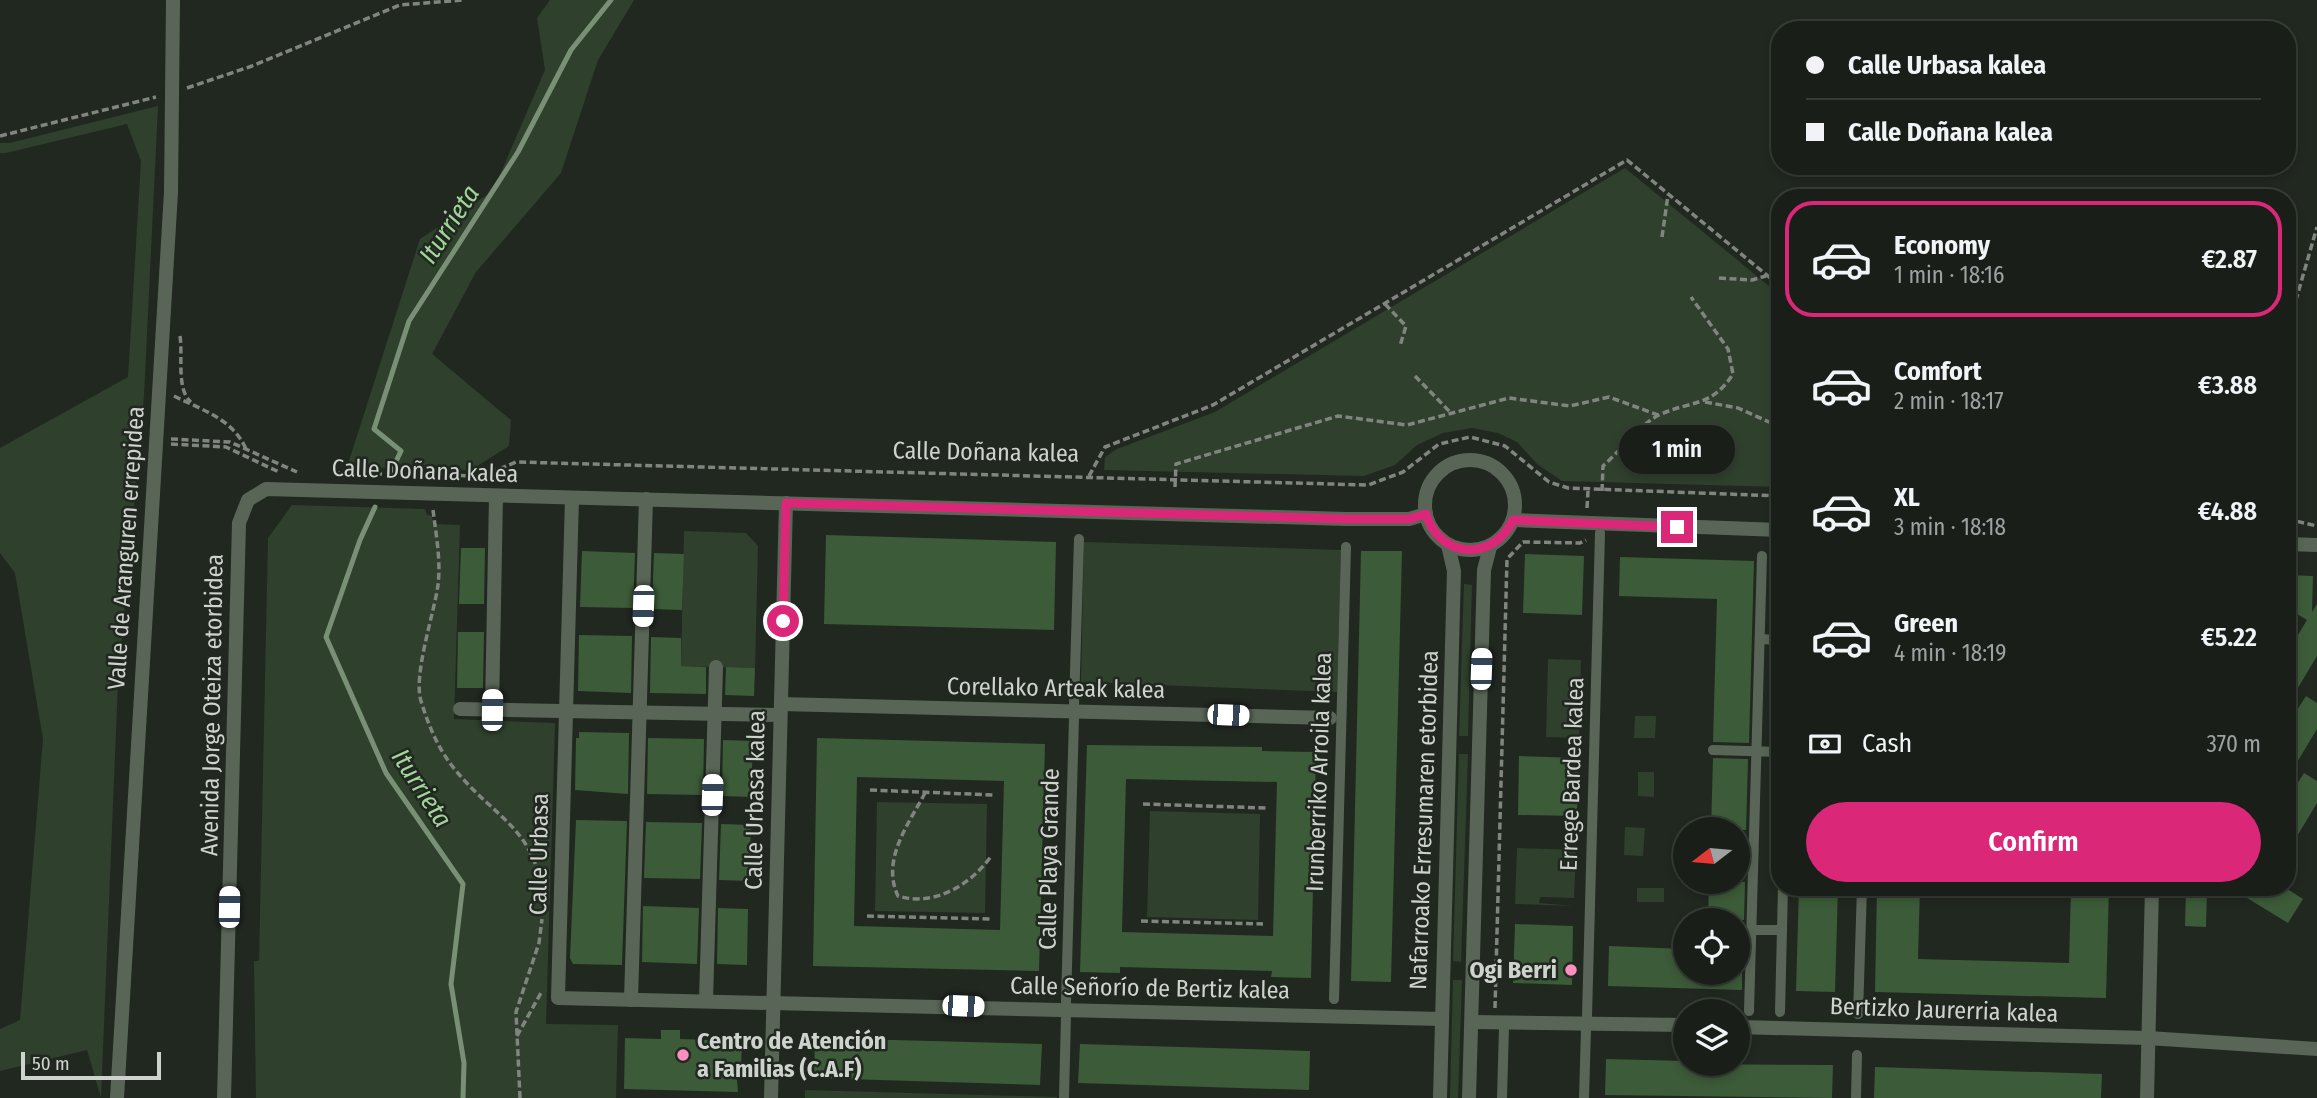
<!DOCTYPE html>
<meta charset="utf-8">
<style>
:root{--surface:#191e18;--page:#222721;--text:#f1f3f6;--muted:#9fa2a2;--line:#373c37;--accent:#db2777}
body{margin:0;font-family:"Fira Sans Condensed",sans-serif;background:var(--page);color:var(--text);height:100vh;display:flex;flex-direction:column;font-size:26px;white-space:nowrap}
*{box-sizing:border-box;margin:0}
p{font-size:23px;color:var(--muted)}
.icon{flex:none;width:38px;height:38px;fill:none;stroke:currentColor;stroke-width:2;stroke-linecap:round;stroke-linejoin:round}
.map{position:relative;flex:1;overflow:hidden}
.details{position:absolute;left:1771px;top:189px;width:525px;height:707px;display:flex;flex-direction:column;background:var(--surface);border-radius:28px;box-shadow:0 4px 10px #0003,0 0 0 2px var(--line)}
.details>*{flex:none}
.top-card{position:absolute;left:1771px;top:21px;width:525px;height:154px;border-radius:28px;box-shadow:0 4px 10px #0003,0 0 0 2px var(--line);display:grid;align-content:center;height:154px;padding:0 35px;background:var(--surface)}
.needle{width:46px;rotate:254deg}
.tools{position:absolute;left:1673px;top:817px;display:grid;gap:14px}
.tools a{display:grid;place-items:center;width:77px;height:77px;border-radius:50%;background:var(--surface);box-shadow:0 4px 10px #0003,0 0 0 2px var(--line);font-size:35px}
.scale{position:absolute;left:21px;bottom:18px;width:140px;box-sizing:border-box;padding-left:7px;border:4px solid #cfd3ce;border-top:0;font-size:19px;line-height:24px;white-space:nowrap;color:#cfd3ce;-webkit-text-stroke:5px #212820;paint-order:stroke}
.end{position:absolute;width:32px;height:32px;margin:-16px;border:9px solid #db2777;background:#fff;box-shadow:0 0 0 4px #fff}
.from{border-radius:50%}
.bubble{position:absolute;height:49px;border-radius:24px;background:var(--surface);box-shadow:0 4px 10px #0003,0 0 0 2px var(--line);font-size:23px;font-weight:600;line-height:49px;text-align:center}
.car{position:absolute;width:21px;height:42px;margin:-21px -10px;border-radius:9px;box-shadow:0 0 5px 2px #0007;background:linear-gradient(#fff 24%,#345 0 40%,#fff 0 76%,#345 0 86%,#fff 0)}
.top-card b{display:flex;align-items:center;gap:24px;height:66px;font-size:26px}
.top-card b+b{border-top:2px solid var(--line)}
.top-card i{width:18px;height:18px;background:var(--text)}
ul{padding:12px 0 0;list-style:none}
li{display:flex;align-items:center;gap:21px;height:116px;margin:0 14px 10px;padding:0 21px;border:4px solid transparent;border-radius:28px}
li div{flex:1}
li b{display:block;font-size:26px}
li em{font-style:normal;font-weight:600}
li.on{border-color:var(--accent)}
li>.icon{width:63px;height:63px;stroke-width:1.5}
.pay{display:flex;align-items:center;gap:18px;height:77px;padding:0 35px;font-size:26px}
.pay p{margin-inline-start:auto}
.action{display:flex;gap:14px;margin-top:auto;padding:14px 35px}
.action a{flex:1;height:80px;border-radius:42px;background:var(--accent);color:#fff;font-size:28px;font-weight:600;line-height:80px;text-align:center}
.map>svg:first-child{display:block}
.green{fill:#2f402d}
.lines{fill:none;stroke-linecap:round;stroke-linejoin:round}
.stream{stroke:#799076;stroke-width:5}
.building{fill:#3c5b38;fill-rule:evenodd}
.path{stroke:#80857f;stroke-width:3.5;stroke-dasharray:7 3.5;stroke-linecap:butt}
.pedestrian{stroke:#596657;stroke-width:10}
.minor{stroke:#596657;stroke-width:14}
.tertiary{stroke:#596657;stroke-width:14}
.route{stroke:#db2777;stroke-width:9}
.poi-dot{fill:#fc8fc2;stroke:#212820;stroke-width:2.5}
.labels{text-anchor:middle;stroke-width:5;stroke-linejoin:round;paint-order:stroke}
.street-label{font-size:24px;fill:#cfd3ce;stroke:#212820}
.poi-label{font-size:24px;font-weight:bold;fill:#cfd3ce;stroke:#212820;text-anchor:end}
.water-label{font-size:26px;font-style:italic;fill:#a2d59b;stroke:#212820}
</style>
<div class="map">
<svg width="2317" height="1098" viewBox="0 0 2317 1098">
<rect width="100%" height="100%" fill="#212820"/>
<g class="green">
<path d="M550,0h84l-36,60 -37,113 -85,99 -44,82 79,66 -2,26 -38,24 -124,-3 73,-228 73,-48 52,-121 -8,-52z"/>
<path d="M158,106l-14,290 -26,285 -17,417 -14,-48 -87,21v-42l20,-9 23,-281 -28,-166 -15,-20v-105l128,-71 13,-216 -14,-37 -121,29h-6v-10h10z"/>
<path d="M1625,168l155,127v192l-218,-6 -25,-17 -20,-22 -19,-9 -26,-5 -29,5 -26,12 -22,20 -31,11 -260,-6 1,-13 12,-8 98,-37z"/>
<path d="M292,505l133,4 2,6 5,1 1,8 27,1 -6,194 101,4 -9,301 72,1 -2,73h-360l-2,-137h5l9,-423z"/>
<path d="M684,531l62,2 12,13 -3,122 -74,-2z"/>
<path d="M1084,542l257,8 -4,142 -256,-10z"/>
<path d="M1464,584l8,1 -4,151h-9z"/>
<path d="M1548,659l33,1 -2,78 -33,-1z"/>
<path d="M1635,716h21l-1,22h-21z"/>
<path d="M1459,754h9l-7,208 -8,-1z"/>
<path d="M1638,772h16v25l-16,-1z"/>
<path d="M877,802l110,2 -2,109 -110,-2z"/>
<path d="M1150,811l110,3 -2,106 -111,-3z"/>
<path d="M1625,827l20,1 -2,28 -19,-1z"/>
<path d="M1517,848l59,2 -2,48 -34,-1 -1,6 35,3 -59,-2z"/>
<rect x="1637" y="888" width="27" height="14"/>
<path d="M1453,980h9l-4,118h-8z"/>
<path d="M805,1090l252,7v1h-252z"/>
</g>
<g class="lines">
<g class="stream">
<path d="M390,474l11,-23 -27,-22 35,-108 109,-169 53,-102 40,-50"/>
<path d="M375,507l-15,33 -34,97 60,136 77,111 -12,100 13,79 -1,35"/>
</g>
</g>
<g class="building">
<path d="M826,535l230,7 -2,88 -230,-6z"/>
<path d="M461,548h24l-1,56h-25z"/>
<path d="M582,551l53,2 -2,55 -53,-1z"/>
<path d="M1361,551h41l-11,431 -40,-1z"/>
<path d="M654,553l30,1 -2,56 -30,-1z"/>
<path d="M1525,554l59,2 -2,59 -59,-2z"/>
<path d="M1620,557l134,4 -5,182 -36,-1 4,-143 -98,-3z"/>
<path d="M2287,575l26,1 -1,36 5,-8v52l-30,50v-53l20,-33 -20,-12z"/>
<path d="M458,632h26l-1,56h-26z"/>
<path d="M579,635l53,1 -1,57 -53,-2z"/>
<path d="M651,637l30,1v28l25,1v27l-56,-1z"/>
<path d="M726,667l29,1 -1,28 -29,-1z"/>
<path d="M2306,696l11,7v26l-30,50v-53z"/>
<path d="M579,732l50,1 -1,61 -53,-4 1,-52h3z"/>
<path d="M648,738l56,1 -1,56 -56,-1z"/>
<path d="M817,738l228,6 -6,227 -226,-5zM857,777l147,4 -4,149 -146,-4z"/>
<path d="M723,740l30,1 -2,56 -29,-1z"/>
<path d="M1087,745l175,2v4l54,1 -5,226 -40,-1 1,-6 -152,-4v6l-40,-1zM1126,779l151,3 -4,154 -151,-4z"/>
<path d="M1519,756l59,2 -1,58 -59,-1z"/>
<path d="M1713,758l35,1 -2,71h-35z"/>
<path d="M2304,773l13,8v22l-30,50v-53z"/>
<path d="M576,820l51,1 -5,144 -49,-1 -3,-6z"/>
<path d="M646,822l56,1 -2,56 -56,-1z"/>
<path d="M721,824l30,1 -2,56 -30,-1z"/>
<path d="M1709,882h36l-1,38h-36z"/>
<path d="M1799,887h39l-3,105 -39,-1z"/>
<path d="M1877,887h43l-2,72 151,4 2,-76h38l-3,111 -231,-6z"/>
<path d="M2186,887h21l-1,40 -21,-1z"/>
<path d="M2229,887h55l19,12 -15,24z"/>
<path d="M643,906l56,2 -2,56 -55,-2z"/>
<path d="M718,908l30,1 -1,56 -30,-1z"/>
<path d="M1515,924l58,2 -1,59 -59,-2z"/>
<path d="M1609,946l76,3v24h57v17l-134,-4z"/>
<path d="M661,1030h19v9l62,2 -1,28h-5l2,23 -114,-3 1,-51 36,1z"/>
<path d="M815,1038l227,6 -2,41 -226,-7z"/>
<path d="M1080,1044l230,7 -1,39 -231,-7z"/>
<path d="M1606,1059l79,2v3l148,1 -1,33 -227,-3z"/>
<path d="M1875,1067l227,7 -1,24h-227z"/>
</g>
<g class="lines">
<g class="path">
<path d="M187,88l65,-22 148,-61 63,-5"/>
<path d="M0,136l156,-39"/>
<path d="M1662,237l6,-42"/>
<path d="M1719,278l33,2 14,-4"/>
<path d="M1385,304l21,22 -6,20"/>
<path d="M2287,331l30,-104"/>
<path d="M180,336c3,19 -4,54 11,66"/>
<path d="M1415,376l35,36"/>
<path d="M174,396c28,14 59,23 72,53"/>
<path d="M1705,402l33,6 42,19"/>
<path d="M171,439l59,3 67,30"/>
<path d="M171,444l55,3 53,25"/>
<path d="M333,473l149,3 34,-14 852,23 35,-13 36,-28 31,-7 35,9 44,36 19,6 212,8"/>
<path d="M1089,476l16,-29 108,-42 414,-245 153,126"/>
<path d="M1175,487l1,-23 162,-48 69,9 102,-27 61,8 39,-9 49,18"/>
<path d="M1602,491l1,-25c15,-13 39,-43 56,-51 32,-15 52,-7 74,-41l-5,-25 -37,-52"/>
<path d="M1587,508l1,-17"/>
<path d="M433,510c3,24 8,51 5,75 -4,29 -25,90 -17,116 8,26 18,50 36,71 40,48 80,57 86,129"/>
<path d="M2287,519l30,7"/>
<path d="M870,790l124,5"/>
<path d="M925,793c-17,32 -44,67 -27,103 36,11 73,-11 94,-41"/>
<path d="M1143,804l123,4"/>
<path d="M867,916l123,3"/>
<path d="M1141,921l122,3"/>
<path d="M1495,1008l12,-449 16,-17 57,1 6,-3"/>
<path d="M517,1036l25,-45"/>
<path d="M520,1098l-4,-86 23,-69 3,-24"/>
</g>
<g class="pedestrian">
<path d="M1760,639l20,1"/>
<path d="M1074,705l5,-166"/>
<path d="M1713,750l67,2"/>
<path d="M1751,930h31"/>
<path d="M1334,999l12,-452"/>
<path d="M1066,1002l8,-284"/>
<path d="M1749,1011l13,-455"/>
<path d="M1780,1012l3,-125"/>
<path d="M1858,1014l4,-127"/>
<path d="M1587,1016l13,-483"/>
<path d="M1064,1098l2,-83"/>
<path d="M1502,1098l2,-71"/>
<path d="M1584,1098l2,-69"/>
<path d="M1856,1098l1,-43"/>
</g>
<g class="minor">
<path d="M572,498l-14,500 884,21"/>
<path d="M1513,520l267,10"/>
<path d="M2287,544l30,1"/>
<path d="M781,704l549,14"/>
<path d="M460,709l320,6"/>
<path d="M492,710l4,-214"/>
<path d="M631,1000l15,-501"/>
<path d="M706,1000l10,-333"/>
<path d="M1472,1022l213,3"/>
<path d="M1738,1027l410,11 169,11"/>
<path d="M771,1098l15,-595"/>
<path d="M2147,1098l5,-211"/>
</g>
<g class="tertiary">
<circle cx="1470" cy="505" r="45"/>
<path d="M117,1098l54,-906 2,-192"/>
<path d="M224,1098l15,-575 9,-23 18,-11 1081,30h62l17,-5"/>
<path d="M1440,1098l14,-527 -6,-26"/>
<path d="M1469,1098l15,-528 6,-23"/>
</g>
</g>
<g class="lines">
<path class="route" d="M783,621l3,-118 561,16h62l17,-5c14,45 67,48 87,6l164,7"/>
</g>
<g class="poi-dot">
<circle cx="1571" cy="970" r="7"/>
<circle cx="683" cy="1055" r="7"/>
</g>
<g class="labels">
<g class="street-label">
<text transform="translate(986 452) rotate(1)" y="8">Calle Doñana kalea</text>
<text transform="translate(425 471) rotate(2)" y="8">Calle Doñana kalea</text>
<text transform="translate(126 548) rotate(-86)" y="8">Valle de Aranguren errepidea</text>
<text transform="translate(1056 688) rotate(1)" y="8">Corellako Arteak kalea</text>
<text transform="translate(212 705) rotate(-89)" y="8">Avenida Jorge Oteiza etorbidea</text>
<text transform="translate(1319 772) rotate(-88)" y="8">Irunberriko Arroila kalea</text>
<text transform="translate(1572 774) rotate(-88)" y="8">Errege Bardea kalea</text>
<text transform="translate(755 800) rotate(-89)" y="8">Calle Urbasa kalea</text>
<text transform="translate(1424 820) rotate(-88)" y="8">Nafarroako Erresumaren etorbidea</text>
<text transform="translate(539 854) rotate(-89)" y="8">Calle Urbasa</text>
<text transform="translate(1049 859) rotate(-89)" y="8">Calle Playa Grande</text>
<text transform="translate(1150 988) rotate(1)" y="8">Calle Señorío de Bertiz kalea</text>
<text transform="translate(1944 1010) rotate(2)" y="8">Bertizko Jaurerria kalea</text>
</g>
<g class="poi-label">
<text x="1557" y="978">Ogi Berri</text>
<text x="697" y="1049" text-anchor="start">Centro de Atención<tspan x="697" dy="28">a Familias (C.A.F)</tspan></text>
</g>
<g class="water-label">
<text transform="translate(449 224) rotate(-57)" y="9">Iturrieta</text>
<text transform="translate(422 788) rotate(57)" y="9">Iturrieta</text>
</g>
</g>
</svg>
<div class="tools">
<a><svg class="needle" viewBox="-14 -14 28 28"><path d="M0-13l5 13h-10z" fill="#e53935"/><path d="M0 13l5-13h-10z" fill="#9fa2a2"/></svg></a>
<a><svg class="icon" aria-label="locate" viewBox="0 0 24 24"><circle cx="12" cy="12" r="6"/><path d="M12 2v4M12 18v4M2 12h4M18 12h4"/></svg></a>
<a><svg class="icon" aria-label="layers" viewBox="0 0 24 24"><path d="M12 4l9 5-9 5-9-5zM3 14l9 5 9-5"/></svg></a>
</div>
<div class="scale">50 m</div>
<i class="end from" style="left:783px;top:621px"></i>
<i class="end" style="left:1677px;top:527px"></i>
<div class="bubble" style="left:1619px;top:425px;width:116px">1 min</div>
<i class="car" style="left:643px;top:606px;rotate:182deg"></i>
<i class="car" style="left:1481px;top:669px;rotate:2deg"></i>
<i class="car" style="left:492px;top:710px;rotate:1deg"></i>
<i class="car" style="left:1228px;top:715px;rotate:92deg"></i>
<i class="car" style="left:712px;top:795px;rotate:2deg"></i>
<i class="car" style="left:229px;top:907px;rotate:1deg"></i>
<i class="car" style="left:963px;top:1006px;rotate:92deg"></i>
<div class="top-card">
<b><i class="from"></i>Calle Urbasa kalea</b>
<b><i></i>Calle Doñana kalea</b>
</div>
<section class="details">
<ul>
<li class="on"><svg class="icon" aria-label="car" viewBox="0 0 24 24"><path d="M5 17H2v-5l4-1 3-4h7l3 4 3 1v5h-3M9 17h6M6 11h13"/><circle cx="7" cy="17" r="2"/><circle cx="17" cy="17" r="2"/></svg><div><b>Economy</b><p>1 min · 18:16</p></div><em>€2.87</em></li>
<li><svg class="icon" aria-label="car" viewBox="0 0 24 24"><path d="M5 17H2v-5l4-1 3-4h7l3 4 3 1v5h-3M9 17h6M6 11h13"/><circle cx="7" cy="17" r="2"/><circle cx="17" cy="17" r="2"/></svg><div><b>Comfort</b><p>2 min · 18:17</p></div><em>€3.88</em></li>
<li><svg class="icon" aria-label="car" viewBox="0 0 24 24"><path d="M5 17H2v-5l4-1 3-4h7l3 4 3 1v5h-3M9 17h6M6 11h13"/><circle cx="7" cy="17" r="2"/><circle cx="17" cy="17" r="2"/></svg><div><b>XL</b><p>3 min · 18:18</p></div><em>€4.88</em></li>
<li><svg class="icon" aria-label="car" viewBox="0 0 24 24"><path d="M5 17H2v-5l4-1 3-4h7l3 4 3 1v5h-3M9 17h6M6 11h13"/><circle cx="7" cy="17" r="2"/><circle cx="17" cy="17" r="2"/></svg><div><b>Green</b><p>4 min · 18:19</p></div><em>€5.22</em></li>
</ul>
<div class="pay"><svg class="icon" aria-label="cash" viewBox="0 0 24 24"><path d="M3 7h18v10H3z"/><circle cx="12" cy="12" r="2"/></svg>Cash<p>370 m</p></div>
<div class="action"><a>Confirm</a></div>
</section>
</div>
